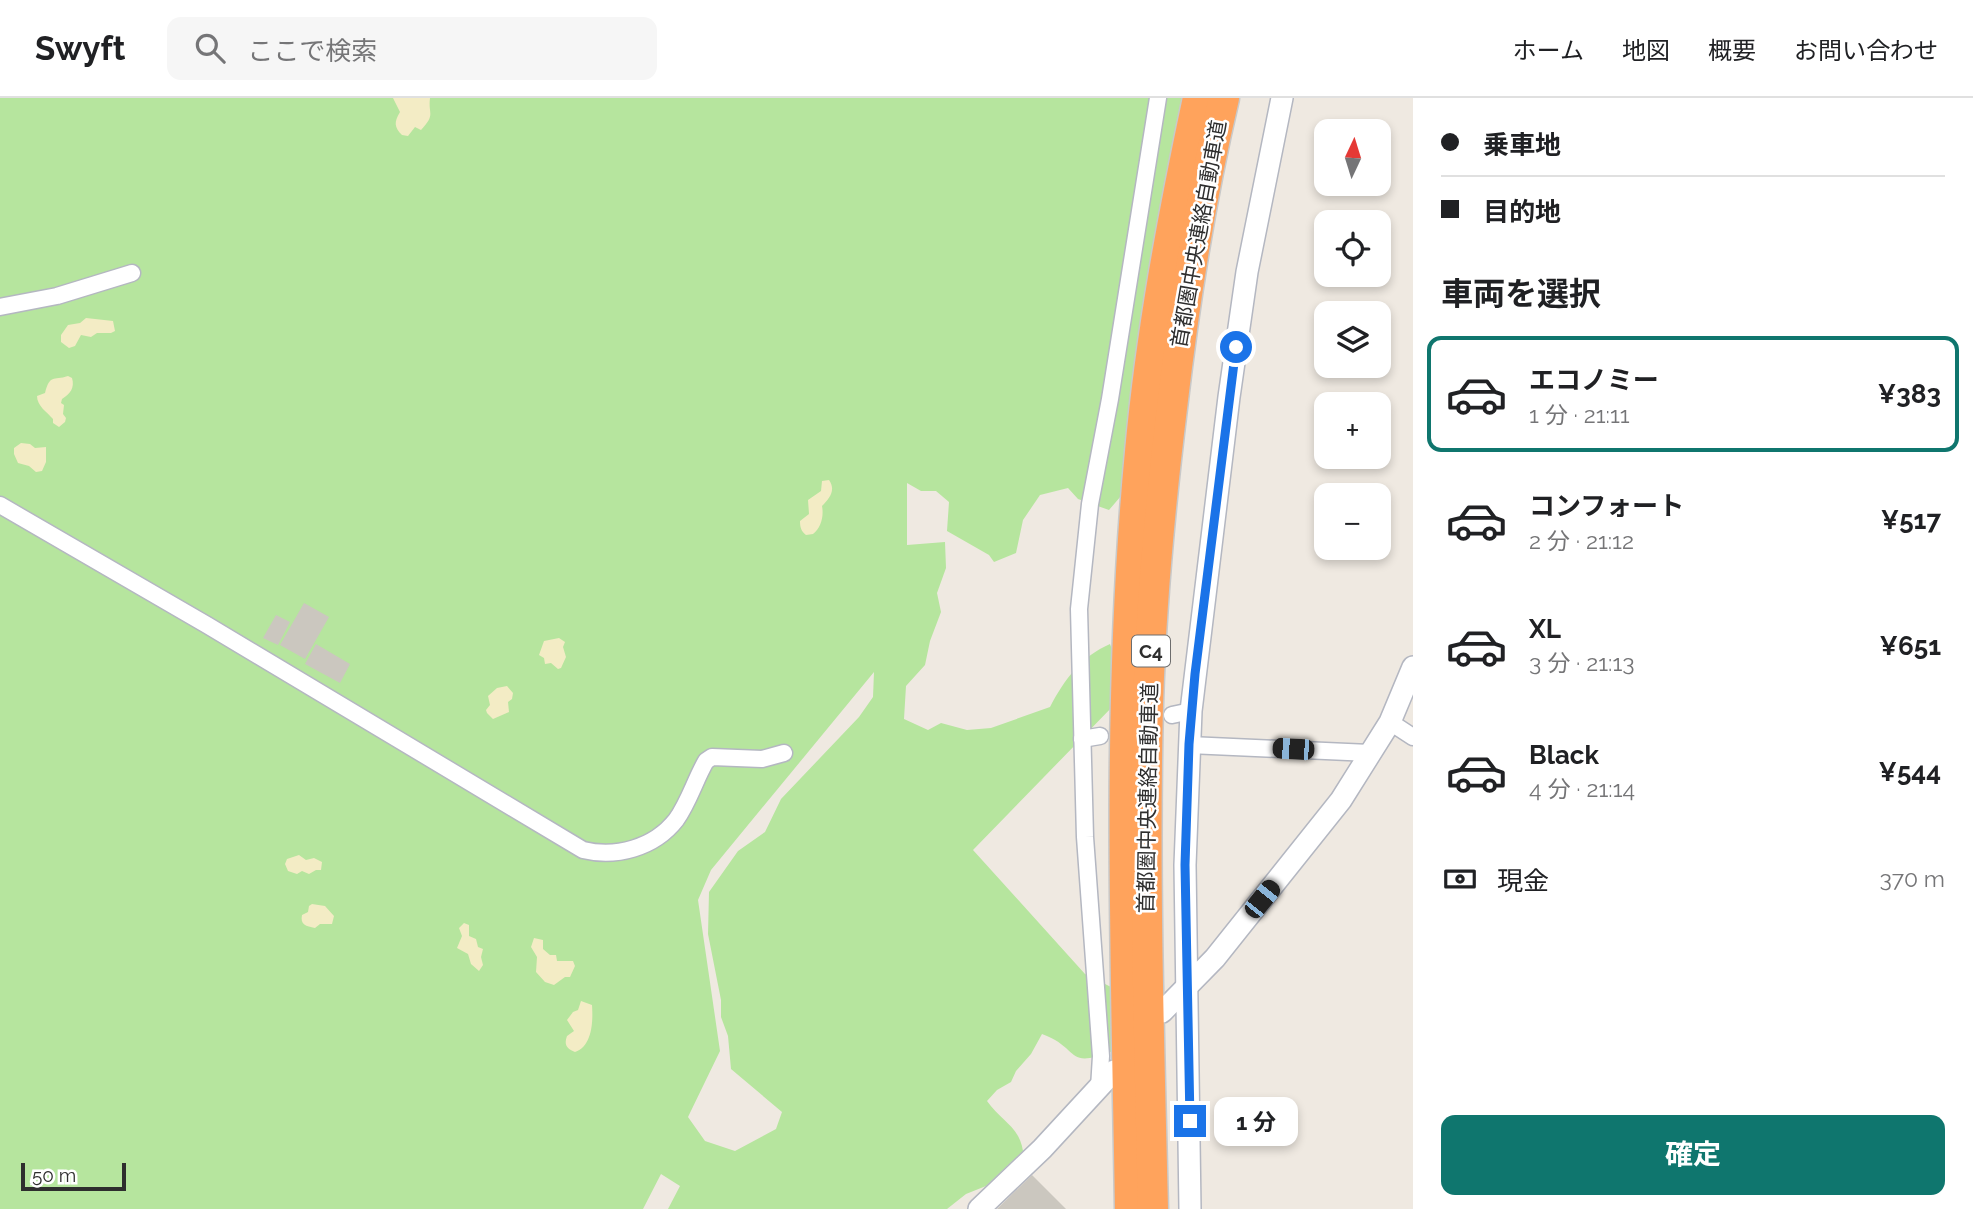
<!DOCTYPE html>
<html lang="ja">
<meta charset="utf-8">
<style>
:root{--surface:#fff;--page:#f6f6f6;--text:#202124;--muted:#757577;--line:#e0e0e0;--accent:#0f766e}
body{margin:0;font-family:Raleway,"Noto Sans JP",sans-serif;background:var(--page);color:var(--text);height:100vh;display:flex;flex-direction:column;font-size:26px;white-space:nowrap}
*{box-sizing:border-box;margin:0}
p{font-size:23px;color:var(--muted)}
.icon{flex:none;width:38px;height:38px;fill:none;stroke:currentColor;stroke-width:2;stroke-linecap:round;stroke-linejoin:round}
.map{position:relative;flex:1;overflow:hidden}
.panel{display:flex;flex-direction:column;background:var(--surface);width:560px}
.panel>*{flex:none}
.hud{display:grid;align-content:center;height:154px;padding:0 28px;background:var(--surface)}
.needle{width:46px;rotate:4deg}
.controls{position:absolute;left:1314px;top:21px;display:grid;gap:14px}
.controls a{display:grid;place-items:center;width:77px;height:77px;border-radius:14px;background:var(--surface);box-shadow:0 4px 10px #0003;font-size:35px}
.scale{position:absolute;left:21px;bottom:18px;width:105px;box-sizing:border-box;padding-left:7px;border:4px solid #2e2e2e;border-top:0;font-size:19px;line-height:24px;white-space:nowrap;color:#2e2e2e;-webkit-text-stroke:5px #fff;paint-order:stroke}
.end{position:absolute;width:32px;height:32px;margin:-16px;border:9px solid #1a73e8;background:#fff;box-shadow:0 0 0 4px #fff}
.from{border-radius:50%}
.bubble{position:absolute;height:49px;border-radius:14px;background:var(--surface);box-shadow:0 4px 10px #0003;font-size:23px;font-weight:700;line-height:49px;text-align:center}
.car{position:absolute;width:21px;height:42px;margin:-21px -10px;border-radius:9px;box-shadow:0 0 5px 2px #0007;background:linear-gradient(#222 24%,#8ab4d8 0 40%,#222 0 76%,#8ab4d8 0 86%,#222 0)}
.hud b{display:flex;align-items:center;gap:24px;height:66px;font-size:26px}
.hud b+b{border-top:2px solid var(--line)}
.hud i{width:18px;height:18px;background:var(--text)}
ul{padding:0;list-style:none}
li{display:flex;align-items:center;gap:21px;height:116px;margin:0 14px 10px;padding:0 14px;border:4px solid transparent;border-radius:14px}
li div{flex:1}
li b{display:block;font-size:26px}
li em{font-style:normal;font-weight:700}
li.current{border-color:var(--accent)}
li>.icon{width:63px;height:63px;stroke-width:1.5}
h2{padding:0 28px;font-size:32px;line-height:84px}
.pay{display:flex;align-items:center;gap:18px;height:77px;padding:0 28px;font-size:26px}
.pay p{margin-inline-start:auto}
.action{display:flex;gap:14px;margin-top:auto;padding:14px 28px}
.action a{flex:1;height:80px;border-radius:14px;background:var(--accent);color:#fff;font-size:28px;font-weight:700;line-height:80px;text-align:center}
header{display:flex;align-items:center;gap:42px;box-sizing:border-box;height:98px;padding:0 35px;background:var(--surface);border-bottom:2px solid var(--line)}
header strong{font-size:33px}
nav{display:flex;gap:38px;margin-inline-start:auto;font-size:24px}
.search{width:490px;height:63px;background:var(--page);display:flex;align-items:center;gap:18px;box-sizing:border-box;padding:0 24px;border-radius:14px;color:var(--muted);font-size:26px}
main{display:flex;flex:1;min-height:0}
.map>svg:first-child{display:block}
.green{fill:#b6e59e;fill-rule:evenodd}
.sand{fill:#f3ecc5}
.building{fill:#cbc7bf}
.lines{fill:none;stroke-linecap:round;stroke-linejoin:round}
.minor-casing{stroke:#b4b7c1;stroke-width:19}
.tertiary-casing{stroke:#b4b7c1;stroke-width:24}
.motorway-casing{stroke:#c9c9c9;stroke-width:33}
.minor{stroke:#fff;stroke-width:16}
.tertiary{stroke:#fff;stroke-width:21}
.motorway{stroke:#ffa35c;stroke-width:30}
.route{stroke:#1a73e8;stroke-width:9}
.labels{text-anchor:middle;stroke-width:5;stroke-linejoin:round;paint-order:stroke}
.shield{fill:#fff;stroke:#6d6d6d;stroke-width:2}
.shield-label{font-size:19px;font-weight:bold;fill:#2e2e2e}
.street-label{font-size:21px;fill:#2e2e2e;stroke:#fff}
</style>
<header>
<strong>Swyft</strong>
<div class="search"><svg class="icon" aria-label="search" viewBox="0 0 24 24"><circle cx="10" cy="10" r="6"/><path d="M15 15l6 6"/></svg>ここで検索</div>
<nav><a>ホーム</a><a>地図</a><a>概要</a><a>お問い合わせ</a></nav>
</header>
<main>
<div class="map">
<svg width="1413" height="1111" viewBox="0 0 1413 1111">
<rect width="100%" height="100%" fill="#efe9e1"/>
<path class="green" d="M0,0h1186l-63,369 -2,29 -12,14 -31,-11 -10,-11 -28,7 -17,25 -7,33 -22,9 -5,-7 -42,-24 2,-29 -13,-11h-15l-14,-8v62l38,-3 1,26 -9,25 4,19 -11,29 -5,24 -19,21 -2,33 24,11 13,-7 26,7 24,-2 59,-21c14,-27 32,-51 60,-63l7,19 -2,41 -142,146 112,124 26,13 2,64c-49,19 -32,-3 -71,-17l-11,20 -15,17 -5,11 -14,8 -10,11c14,20 32,25 36,50l-37,35 -20,8 -19,15h-279l12,-23 -19,-12 -18,35h-643zM874,574l-1,25 -14,20 -78,82 -16,33 -27,19 -29,41 -1,42 13,66v17l7,19 3,33 51,43 -6,17 -41,22 -30,-10 -17,-24 32,-66 -22,-151 13,-30z"/>
<g class="sand">
<path d="M393,0h37c-2,17 6,16 -9,32l-6,-3 -7,9 -6,-1c-8,-8 -8,-13 -2,-23z"/>
<path d="M86,220l27,3 2,10 -4,2h-14l-6,4 -10,-2 -6,11 -6,2 -8,-6v-7l7,-10 12,-2z"/>
<path d="M68,278l4,2c3,10 -2,16 -10,21l-1,4 3,2 -1,9 3,4 -1,4 -6,5 -6,-4v-4c-6,-7 -16,-13 -16,-23l8,-3c5,-19 8,-12 23,-17z"/>
<path d="M21,345l9,1 5,4 11,-1v15l-4,9 -6,1 -7,-6 -11,-3 -4,-9v-6z"/>
<path d="M829,382c7,10 1,18 -7,26 2,10 -1,22 -9,28l-7,1c-5,-4 -6,-8 -6,-14l9,-7 -1,-14 13,-9 1,-10z"/>
<path d="M559,540l6,4 -2,5 3,10 -5,11 -3,1 -7,-6 -6,1 -1,-6 -5,-3 5,-14z"/>
<path d="M507,588l6,7 -1,6 -4,3 1,10 -16,7 -6,-6 -1,-3 4,-5 -2,-9 9,-8z"/>
<path d="M299,757l7,5 8,-2 8,4 -1,8h-5l-7,4 -7,-3 -5,3 -9,-3 -3,-7 2,-5z"/>
<path d="M312,806l13,2 9,10 -2,8h-12l-5,4c-9,-2 -15,-3 -13,-13l6,-3 1,-6z"/>
<path d="M464,825l5,2v11l7,3 2,8 5,2 -2,8 2,8 -4,6 -8,-7 -3,-10 -11,-6 5,-12 -3,-8z"/>
<path d="M534,840l9,2v9l7,6h6l1,6h16l2,5 -5,11h-5l-11,8 -9,-3 -9,-10 1,-15 -6,-10z"/>
<path d="M581,903l11,4c1,15 1,41 -17,47 -9,-3 -11,-8 -8,-16l7,-5 -7,-11 6,-8 5,-2z"/>
</g>
<g class="building">
<path d="M304,505l25,14 -24,42 -25,-14z"/>
<path d="M276,517l14,7 -12,23 -15,-7z"/>
<path d="M316,546l34,20 -10,19 -35,-19z"/>
<path d="M1032,1077l34,34h-69z"/>
</g>
<g class="lines">
<defs>
<g id="minor">
<path d="M0,209l57,-11 75,-23"/>
<path d="M0,407l207,120 376,225c33,8 71,-2 93,-30 13,-18 19,-40 30,-59l6,-4 50,2 22,-6"/>
<path d="M1172,617l19,-4"/>
<path d="M1390,624l23,15"/>
<path d="M1082,641l18,-3"/>
<path d="M1189,647l181,8"/>
<path d="M1099,990l2,-32 -16,-219 -6,-228 11,-105 20,-105 48,-301"/>
</g>
<g id="tertiary">
<path d="M1162,914l53,-54 126,-158 49,-78 23,-55"/>
<path d="M979,1111l63,-60 72,-78"/>
<path d="M1190,1111l-5,-344 6,-154 38,-314 18,-125 35,-174"/>
</g>
<g id="motorway">
<path d="M1130,1111c-4,-252 -14,-506 10,-757 11,-120 33,-237 58,-354"/>
<path d="M1153,1111c-4,-168 -9,-337 -5,-505 3,-99 12,-198 24,-296 12,-104 28,-208 52,-310"/>
</g>
</defs>
<use href="#minor" class="minor-casing"/>
<use href="#tertiary" class="tertiary-casing"/>
<use href="#motorway" class="motorway-casing"/>
<use href="#minor" class="minor"/>
<use href="#tertiary" class="tertiary"/>
<use href="#motorway" class="motorway"/>
</g>
<g class="lines">
<path class="route" d="M1190,1023l-5,-256 4,-121 6,-70 41,-327"/>
</g>
<g class="labels">
<rect class="shield" x="1132" y="537.5" width="38" height="31" rx="5"/>
<g class="shield-label">
<text x="1151" y="560">C4</text>
</g>
<g class="street-label">
<text transform="translate(1199 136) rotate(-80)" y="7">首都圏中央連絡自動車道</text>
<text transform="translate(1148 700) rotate(-89)" y="7">首都圏中央連絡自動車道</text>
</g>
</g>
</svg>
<div class="controls">
<a><svg class="needle" viewBox="-14 -14 28 28"><path d="M0-13l5 13h-10z" fill="#e53935"/><path d="M0 13l5-13h-10z" fill="#757577"/></svg></a>
<a><svg class="icon" aria-label="locate" viewBox="0 0 24 24"><circle cx="12" cy="12" r="6"/><path d="M12 2v4M12 18v4M2 12h4M18 12h4"/></svg></a>
<a><svg class="icon" aria-label="layers" viewBox="0 0 24 24"><path d="M12 4l9 5-9 5-9-5zM3 14l9 5 9-5"/></svg></a>
<a>+</a>
<a>−</a>
</div>
<div class="scale">50 m</div>
<i class="end from" style="left:1236px;top:249px"></i>
<i class="end" style="left:1190px;top:1023px"></i>
<div class="bubble" style="left:1214px;top:999px;width:84px">1 分</div>
<i class="car" style="left:1293px;top:651px;rotate:273deg"></i>
<i class="car" style="left:1262px;top:801px;rotate:39deg"></i>
</div>
<section class="panel">
<div class="hud">
<b><i class="from"></i>乗車地</b>
<b><i></i>目的地</b>
</div>
<h2>車両を選択</h2>
<ul>
<li class="current"><svg class="icon" aria-label="car" viewBox="0 0 24 24"><path d="M5 17H2v-5l4-1 3-4h7l3 4 3 1v5h-3M9 17h6M6 11h13"/><circle cx="7" cy="17" r="2"/><circle cx="17" cy="17" r="2"/></svg><div><b>エコノミー</b><p>1 分 · 21:11</p></div><em>¥383</em></li>
<li><svg class="icon" aria-label="car" viewBox="0 0 24 24"><path d="M5 17H2v-5l4-1 3-4h7l3 4 3 1v5h-3M9 17h6M6 11h13"/><circle cx="7" cy="17" r="2"/><circle cx="17" cy="17" r="2"/></svg><div><b>コンフォート</b><p>2 分 · 21:12</p></div><em>¥517</em></li>
<li><svg class="icon" aria-label="car" viewBox="0 0 24 24"><path d="M5 17H2v-5l4-1 3-4h7l3 4 3 1v5h-3M9 17h6M6 11h13"/><circle cx="7" cy="17" r="2"/><circle cx="17" cy="17" r="2"/></svg><div><b>XL</b><p>3 分 · 21:13</p></div><em>¥651</em></li>
<li><svg class="icon" aria-label="car" viewBox="0 0 24 24"><path d="M5 17H2v-5l4-1 3-4h7l3 4 3 1v5h-3M9 17h6M6 11h13"/><circle cx="7" cy="17" r="2"/><circle cx="17" cy="17" r="2"/></svg><div><b>Black</b><p>4 分 · 21:14</p></div><em>¥544</em></li>
</ul>
<div class="pay"><svg class="icon" aria-label="cash" viewBox="0 0 24 24"><path d="M3 7h18v10H3z"/><circle cx="12" cy="12" r="2"/></svg>現金<p>370 m</p></div>
<div class="action"><a>確定</a></div>
</section>
</main>
